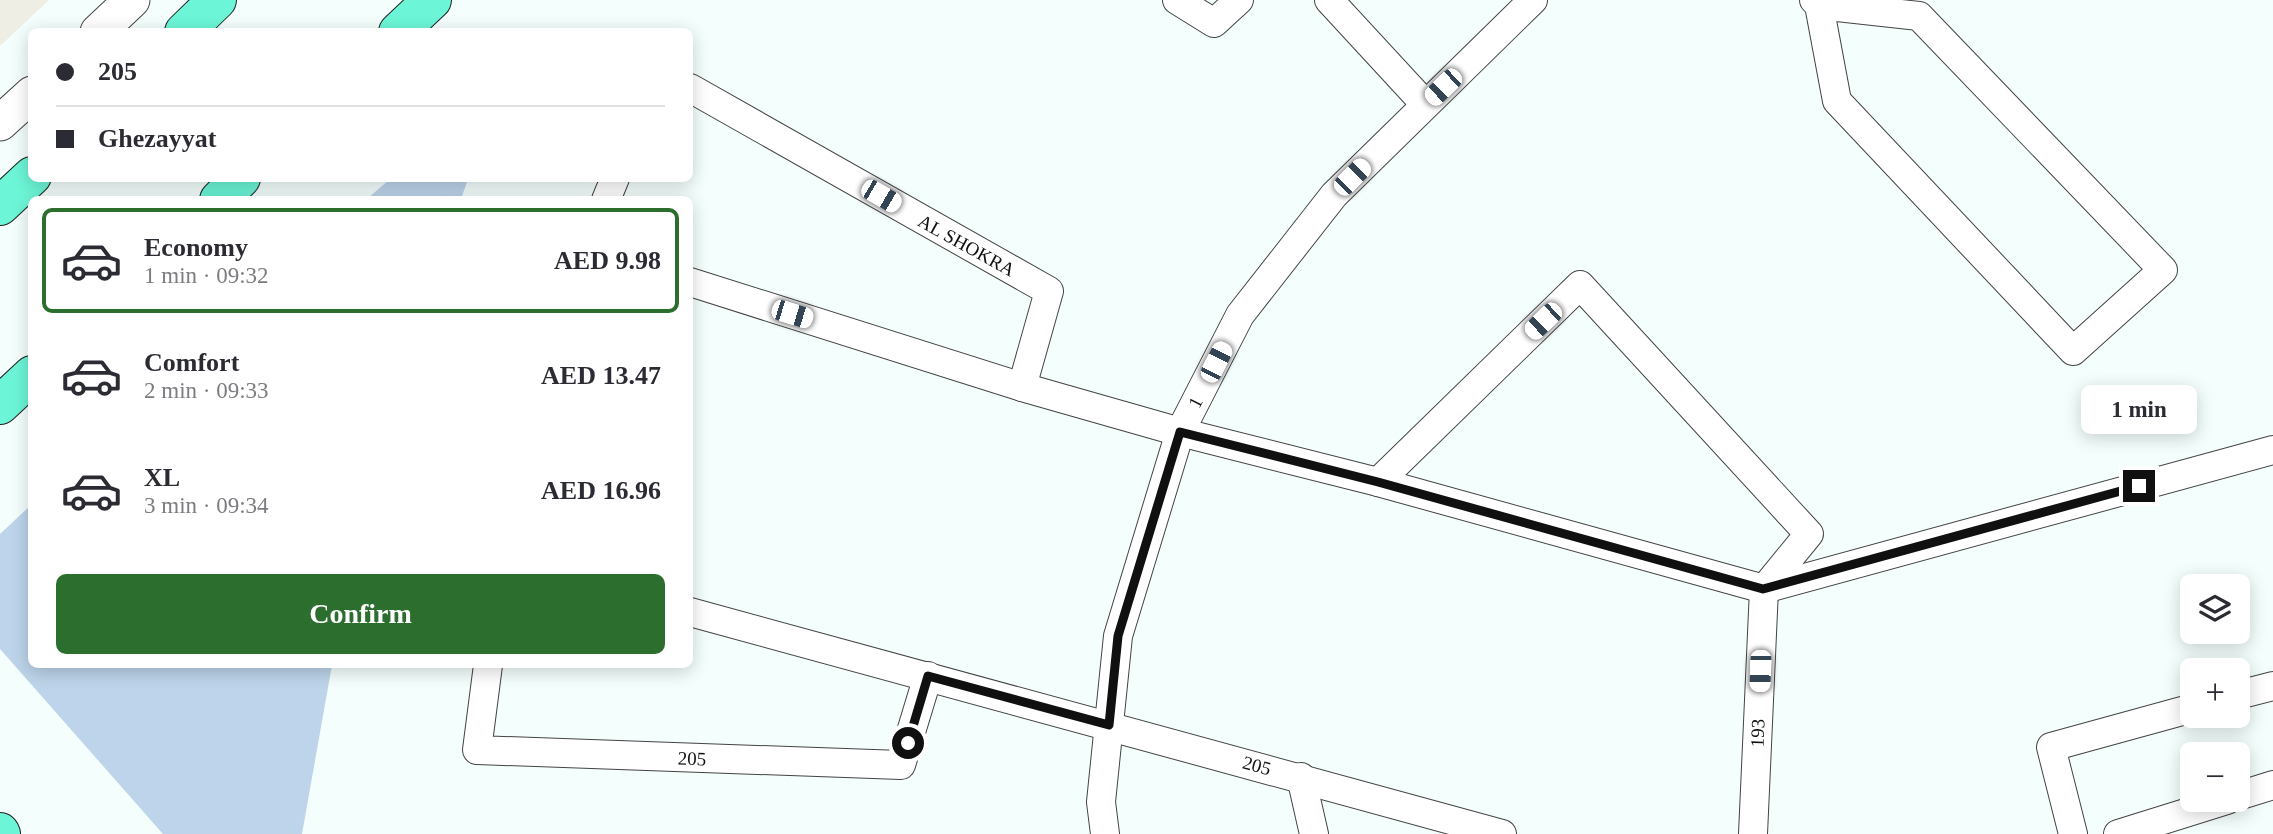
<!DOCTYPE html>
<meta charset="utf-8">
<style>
:root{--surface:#fff;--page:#f7f7f7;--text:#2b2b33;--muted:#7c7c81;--line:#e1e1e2;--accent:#2c6e2e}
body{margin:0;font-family:"Times New Roman",serif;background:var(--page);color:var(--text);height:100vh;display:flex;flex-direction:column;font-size:26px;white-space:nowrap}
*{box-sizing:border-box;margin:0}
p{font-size:23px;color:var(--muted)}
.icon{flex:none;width:38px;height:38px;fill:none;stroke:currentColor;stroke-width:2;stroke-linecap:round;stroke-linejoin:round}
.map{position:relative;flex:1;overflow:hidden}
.drawer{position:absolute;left:28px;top:196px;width:665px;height:472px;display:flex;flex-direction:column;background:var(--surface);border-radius:10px;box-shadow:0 4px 18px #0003}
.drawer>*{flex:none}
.top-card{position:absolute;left:28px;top:28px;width:665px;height:154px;border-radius:10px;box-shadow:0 4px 18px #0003;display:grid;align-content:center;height:154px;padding:0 28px;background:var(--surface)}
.tools{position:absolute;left:2180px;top:574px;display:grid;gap:14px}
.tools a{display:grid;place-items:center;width:70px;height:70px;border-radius:10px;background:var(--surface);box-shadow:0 4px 18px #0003;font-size:35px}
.end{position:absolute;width:32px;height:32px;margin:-16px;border:9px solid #101010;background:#fff;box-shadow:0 0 0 4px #fff}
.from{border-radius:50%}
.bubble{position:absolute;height:49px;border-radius:10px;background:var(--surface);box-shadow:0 4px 18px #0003;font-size:23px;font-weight:800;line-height:49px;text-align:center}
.car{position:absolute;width:21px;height:42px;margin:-21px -10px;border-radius:9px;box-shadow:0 0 5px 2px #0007;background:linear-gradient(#fff 24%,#345 0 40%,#fff 0 76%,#345 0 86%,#fff 0)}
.top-card b{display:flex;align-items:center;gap:24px;height:66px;font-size:26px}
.top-card b+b{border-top:2px solid var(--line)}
.top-card i{width:18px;height:18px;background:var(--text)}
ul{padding:12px 0 0;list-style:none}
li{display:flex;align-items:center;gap:21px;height:105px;margin:0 14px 10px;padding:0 14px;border:4px solid transparent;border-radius:10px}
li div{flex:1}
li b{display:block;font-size:26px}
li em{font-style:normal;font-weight:800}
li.current{border-color:var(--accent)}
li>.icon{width:63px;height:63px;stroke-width:1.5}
.button{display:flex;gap:14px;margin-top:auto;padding:14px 28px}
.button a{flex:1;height:80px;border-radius:10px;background:var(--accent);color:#fff;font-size:28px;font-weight:800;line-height:80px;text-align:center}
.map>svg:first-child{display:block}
.industrial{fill:#eeeee5}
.green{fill:#bdd4ea}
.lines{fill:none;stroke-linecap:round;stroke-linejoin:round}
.minor-casing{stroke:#434343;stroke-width:30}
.tertiary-casing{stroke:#434343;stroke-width:37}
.primary-casing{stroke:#212121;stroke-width:40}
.minor{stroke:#fff;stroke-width:28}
.tertiary{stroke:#fff;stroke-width:35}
.primary{stroke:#6cf6d7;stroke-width:38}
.route{stroke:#101010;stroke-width:9}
.labels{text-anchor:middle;stroke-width:7;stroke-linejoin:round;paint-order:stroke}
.street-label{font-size:19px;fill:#101010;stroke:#fff}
</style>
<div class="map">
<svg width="2273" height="834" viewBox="0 0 2273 834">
<rect width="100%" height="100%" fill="#f4fffd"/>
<path class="industrial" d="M0,0h49l-49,46z"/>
<g class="green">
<path d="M390,179v-1l78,1 -7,20h-94z"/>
<path d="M31,505l1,160h300l-30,169h-139l-163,-185v-115z"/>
</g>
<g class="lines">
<defs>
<g id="minor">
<path d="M1177,0l37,23 25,-23"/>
<path d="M1329,0l96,104"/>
<path d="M1814,0l5,5 18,96 236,250 90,-81 -244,-254 -100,-11"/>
<path d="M690,88l359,203 -27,96"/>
<path d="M606,200l9,-22"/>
<path d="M690,282l332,105 158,45 198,50 386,107 509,-139"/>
<path d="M1378,482l202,-197 229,249 -45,55 -11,245"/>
<path d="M690,612l812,222"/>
<path d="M488,665l-11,85 424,15 27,-89"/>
<path d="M2238,695l35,-9"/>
<path d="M1301,777l13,57"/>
<path d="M2238,796l35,-11"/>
<path d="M1105,834l-4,-32 17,-166 62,-204 60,-117 94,-120 199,-195"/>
<path d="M2073,834l-22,-87 142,-39"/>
<path d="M2118,834l109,-34"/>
</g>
<g id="tertiary">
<path d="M98,32l34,-32"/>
<path d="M0,123l32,-29"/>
</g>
<g id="primary">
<path d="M184,32l33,-32"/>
<path d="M398,32l34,-32"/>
<path d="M219,200l22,-22"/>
<path d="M0,206l32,-30"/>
<path d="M0,405l32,-30"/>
<path d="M0,832l1,2"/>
</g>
</defs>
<use href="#minor" class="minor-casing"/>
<use href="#tertiary" class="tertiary-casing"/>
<use href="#primary" class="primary-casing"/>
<use href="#minor" class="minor"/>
<use href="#tertiary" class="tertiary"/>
<use href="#primary" class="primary"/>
</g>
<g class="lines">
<path class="route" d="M908,743l20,-67 181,49 9,-89 62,-204 198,50 385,107 376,-103"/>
</g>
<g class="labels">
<g class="street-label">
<text transform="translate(967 245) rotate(29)" y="7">AL SHOKRA</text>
<text transform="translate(1195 402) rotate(-63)" y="7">1</text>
<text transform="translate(1757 733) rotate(-88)" y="7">193</text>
<text transform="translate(692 758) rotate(2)" y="7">205</text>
<text transform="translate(1257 765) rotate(15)" y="7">205</text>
</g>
</g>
</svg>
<div class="tools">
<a><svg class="icon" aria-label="layers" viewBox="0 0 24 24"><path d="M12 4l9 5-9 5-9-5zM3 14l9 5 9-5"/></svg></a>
<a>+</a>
<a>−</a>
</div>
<i class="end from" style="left:908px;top:743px"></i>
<i class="end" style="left:2139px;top:486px"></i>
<div class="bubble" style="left:2081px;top:385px;width:116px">1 min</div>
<i class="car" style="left:1443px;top:87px;rotate:226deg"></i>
<i class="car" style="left:1352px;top:177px;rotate:45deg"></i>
<i class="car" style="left:881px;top:196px;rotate:120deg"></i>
<i class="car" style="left:792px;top:314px;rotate:107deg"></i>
<i class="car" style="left:1543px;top:321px;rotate:226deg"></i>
<i class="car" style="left:1216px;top:362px;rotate:27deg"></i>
<i class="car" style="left:1760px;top:671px;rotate:182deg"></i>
<div class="top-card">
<b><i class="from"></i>205</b>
<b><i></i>Ghezayyat</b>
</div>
<section class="drawer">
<ul>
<li class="current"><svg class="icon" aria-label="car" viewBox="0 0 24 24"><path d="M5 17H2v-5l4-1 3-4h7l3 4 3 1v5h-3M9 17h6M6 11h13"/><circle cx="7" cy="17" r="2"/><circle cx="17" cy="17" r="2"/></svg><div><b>Economy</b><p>1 min · 09:32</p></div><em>AED 9.98</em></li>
<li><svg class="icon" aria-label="car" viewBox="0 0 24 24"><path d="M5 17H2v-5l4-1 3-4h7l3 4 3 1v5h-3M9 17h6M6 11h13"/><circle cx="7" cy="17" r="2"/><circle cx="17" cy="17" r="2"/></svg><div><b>Comfort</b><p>2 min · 09:33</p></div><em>AED 13.47</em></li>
<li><svg class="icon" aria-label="car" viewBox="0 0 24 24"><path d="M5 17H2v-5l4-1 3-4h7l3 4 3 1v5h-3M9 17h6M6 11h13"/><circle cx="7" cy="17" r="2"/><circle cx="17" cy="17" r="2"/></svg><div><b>XL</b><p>3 min · 09:34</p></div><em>AED 16.96</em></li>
</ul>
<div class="button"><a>Confirm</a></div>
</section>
</div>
